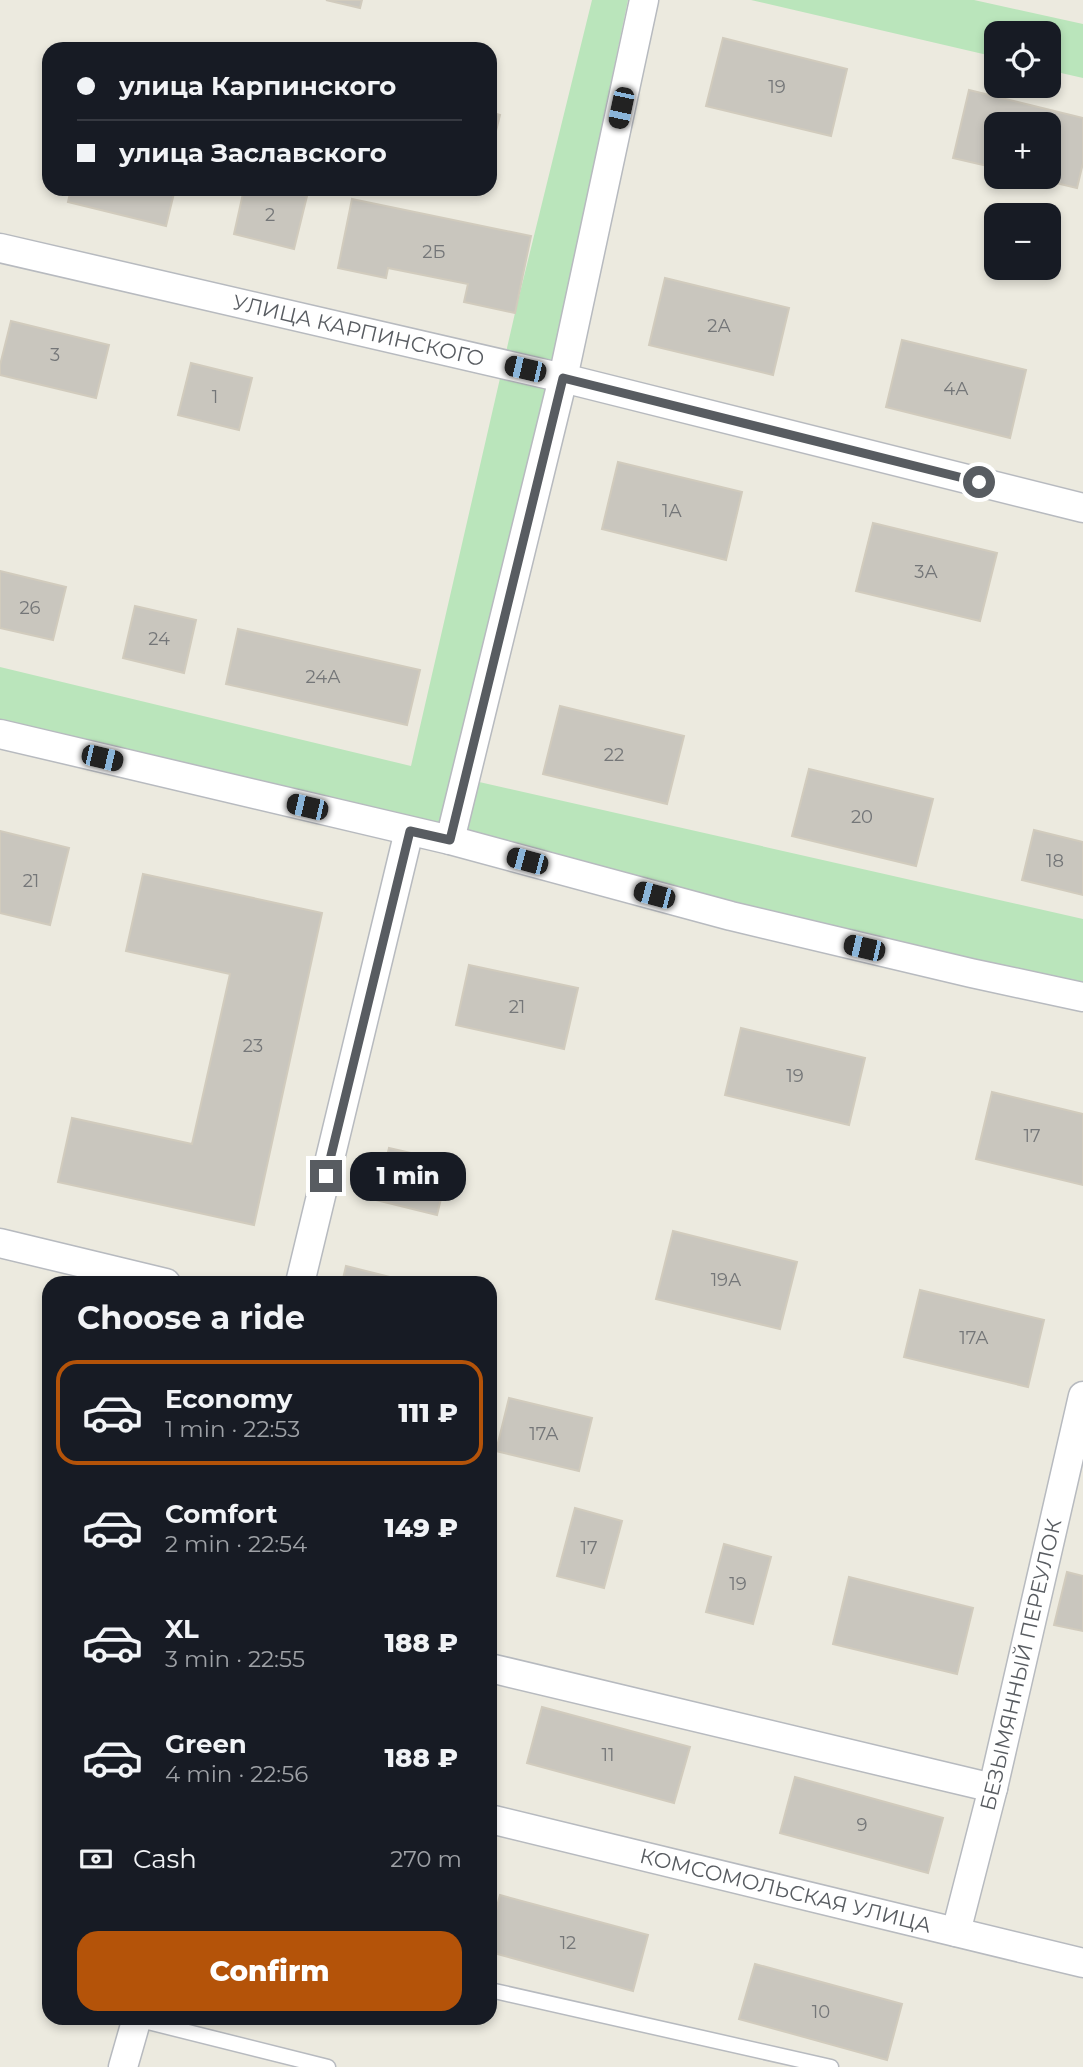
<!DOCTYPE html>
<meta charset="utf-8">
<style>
:root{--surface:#171b24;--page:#242831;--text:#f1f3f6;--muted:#9ea1a6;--line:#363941;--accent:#b45309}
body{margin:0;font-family:Montserrat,sans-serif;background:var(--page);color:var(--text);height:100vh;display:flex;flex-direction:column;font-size:26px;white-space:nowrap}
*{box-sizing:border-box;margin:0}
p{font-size:23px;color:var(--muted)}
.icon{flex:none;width:38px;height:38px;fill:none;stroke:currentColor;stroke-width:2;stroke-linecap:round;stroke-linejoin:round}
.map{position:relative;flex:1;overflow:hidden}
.panel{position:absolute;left:42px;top:1276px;width:455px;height:749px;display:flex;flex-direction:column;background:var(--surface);border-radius:21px;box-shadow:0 4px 10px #0003}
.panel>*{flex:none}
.guide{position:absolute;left:42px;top:42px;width:455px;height:154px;border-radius:21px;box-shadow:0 4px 10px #0003;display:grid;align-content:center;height:154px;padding:0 35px;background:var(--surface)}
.tools{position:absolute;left:984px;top:21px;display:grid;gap:14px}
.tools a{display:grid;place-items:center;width:77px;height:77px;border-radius:14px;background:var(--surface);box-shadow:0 4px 10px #0003;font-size:35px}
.end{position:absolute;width:32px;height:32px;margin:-16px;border:9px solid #585c61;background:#fff;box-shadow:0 0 0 4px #fff}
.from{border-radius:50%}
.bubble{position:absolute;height:49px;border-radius:21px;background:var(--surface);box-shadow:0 4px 10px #0003;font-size:23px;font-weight:800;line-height:49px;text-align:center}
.car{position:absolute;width:21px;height:42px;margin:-21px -10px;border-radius:9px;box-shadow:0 0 5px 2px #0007;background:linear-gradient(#222 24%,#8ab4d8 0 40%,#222 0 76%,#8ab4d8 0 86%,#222 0)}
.guide b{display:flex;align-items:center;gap:24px;height:66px;font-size:26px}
.guide b+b{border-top:2px solid var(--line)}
.guide i{width:18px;height:18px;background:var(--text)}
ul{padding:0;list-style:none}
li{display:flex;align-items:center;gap:21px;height:105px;margin:0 14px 10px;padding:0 21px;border:4px solid transparent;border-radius:21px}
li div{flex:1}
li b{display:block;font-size:26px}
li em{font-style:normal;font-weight:800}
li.current{border-color:var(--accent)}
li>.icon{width:63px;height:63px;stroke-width:1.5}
h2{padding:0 35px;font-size:32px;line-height:84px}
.pay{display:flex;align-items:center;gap:18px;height:77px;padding:0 35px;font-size:26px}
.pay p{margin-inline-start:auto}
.cta{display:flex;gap:14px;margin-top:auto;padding:14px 35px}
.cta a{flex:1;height:80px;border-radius:21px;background:var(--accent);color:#fff;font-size:28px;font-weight:800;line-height:80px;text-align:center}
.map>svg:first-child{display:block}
.green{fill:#bae5bb}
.building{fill:#c9c6be;stroke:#d1cbbd;stroke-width:2}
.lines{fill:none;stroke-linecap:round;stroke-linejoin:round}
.lane-casing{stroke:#b7babf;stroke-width:17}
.street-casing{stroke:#b7babf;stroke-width:31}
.lane{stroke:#fff;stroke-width:14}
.street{stroke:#fff;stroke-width:28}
.route{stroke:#585c61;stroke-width:9}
.labels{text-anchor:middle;stroke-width:5;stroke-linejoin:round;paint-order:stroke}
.number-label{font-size:18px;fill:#747678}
.street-label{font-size:21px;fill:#585c61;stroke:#fff}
</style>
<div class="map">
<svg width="1083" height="2067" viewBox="0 0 1083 2067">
<rect width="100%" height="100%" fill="#eceadf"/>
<g class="green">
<path d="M592,0h36l-162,779 617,140v75l-1083,-260v-67l411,99 104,-453z"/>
<path d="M751,0h223l109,24v54l-35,-8v-37h-52v24z"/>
</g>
<g class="building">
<path d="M326,0h36l-2,8z"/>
<path d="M723,38l124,31 -16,67 -125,-30z"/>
<path d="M969,90l114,28v45l-6,25 -46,-11h17v-53h-52v44l-43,-10z"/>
<path d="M490,112l10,3 -10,40z"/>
<path d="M71,189h104l-9,37 -98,-24z"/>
<path d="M244,189h33l30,7 -13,53 -60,-15z"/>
<path d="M352,199l179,37 -16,77 -51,-11 4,-18 -80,-16 -2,10 -48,-10z"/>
<path d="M665,278l124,30 -16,67 -124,-30z"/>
<path d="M11,321l98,24 -13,53 -96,-23v-10z"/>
<path d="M902,340l124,30 -16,68 -124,-31z"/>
<path d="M191,363l61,15 -13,52 -61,-15z"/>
<path d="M618,462l124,30 -16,68 -124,-31z"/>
<path d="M873,523l124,30 -17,68 -124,-30z"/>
<path d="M0,571l66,16 -13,53 -53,-12z"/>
<path d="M135,606l61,14 -12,53 -61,-15z"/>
<path d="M238,629l182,41 -13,55 -181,-41z"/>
<path d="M560,706l124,30 -17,68 -124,-30z"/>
<path d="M809,769l124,30 -17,67 -124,-30z"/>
<path d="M1034,830l49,12v53l-61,-15z"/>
<path d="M0,831l69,17 -19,77 -50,-12z"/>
<path d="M143,874l179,39 -68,312 -196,-43 14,-64 120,26 38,-170 -104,-23z"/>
<path d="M469,965l109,23 -14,61 -108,-24z"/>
<path d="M741,1028l124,30 -16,67 -124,-30z"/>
<path d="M992,1092l91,22v71l-107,-26z"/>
<path d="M389,1148l61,14 -13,53 -61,-15z"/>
<path d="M673,1231l124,31 -17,67 -124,-30z"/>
<path d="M346,1266l60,15v2h-64z"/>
<path d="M920,1290l124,30 -16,67 -124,-30z"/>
<path d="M509,1398l83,20 -13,53 -83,-20z"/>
<path d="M575,1508l47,13 -18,67 -47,-12z"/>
<path d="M724,1544l47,13 -18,67 -47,-12z"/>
<path d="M1067,1572l16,4v55l-29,-6z"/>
<path d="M849,1577l124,31 -16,66 -124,-30z"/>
<path d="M542,1707l148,40 -16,56 -147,-40z"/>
<path d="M795,1777l148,41 -15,55 -148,-40z"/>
<path d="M500,1895l148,40 -15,56 -143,-39v-19z"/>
<path d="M755,1964l147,40 -15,56 -148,-41z"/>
</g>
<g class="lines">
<defs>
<g id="lane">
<path d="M490,1990l341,77"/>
<path d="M136,2019l192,48"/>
</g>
<g id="street">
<path id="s1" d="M0,248l563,130 520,130"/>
<path d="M0,734l450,106 281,76 240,57 112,24"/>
<path d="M450,840l113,-462 81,-378"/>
<path d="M0,1243l166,40"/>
<path d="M300,1283l109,-452"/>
<path d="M490,1668l503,120"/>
<path id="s2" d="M490,1819l593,144"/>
<path id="s3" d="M956,1932l37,-144 90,-392"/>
<path d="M123,2067l14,-49"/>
</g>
</defs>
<use href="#lane" class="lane-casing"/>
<use href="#street" class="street-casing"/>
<use href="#lane" class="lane"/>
<use href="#street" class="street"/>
</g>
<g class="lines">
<path class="route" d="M326,1176l84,-345 40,9 113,-462 416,104"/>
</g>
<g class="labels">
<g class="number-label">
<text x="777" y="93">19</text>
<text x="270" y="221">2</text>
<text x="434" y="258">2Б</text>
<text x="719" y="332">2А</text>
<text x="55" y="361">3</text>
<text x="956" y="395">4А</text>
<text x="215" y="403">1</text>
<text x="672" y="517">1А</text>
<text x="926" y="578">3А</text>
<text x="30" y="614">26</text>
<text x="159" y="645">24</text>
<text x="323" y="683">24А</text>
<text x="614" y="761">22</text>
<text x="862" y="823">20</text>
<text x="1055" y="867">18</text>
<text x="31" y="887">21</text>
<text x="517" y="1013">21</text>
<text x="253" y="1052">23</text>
<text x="795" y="1082">19</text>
<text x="1032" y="1142">17</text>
<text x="726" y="1286">19А</text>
<text x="974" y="1344">17А</text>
<text x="544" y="1440">17А</text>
<text x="589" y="1554">17</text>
<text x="738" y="1590">19</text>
<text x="608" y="1761">11</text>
<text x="862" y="1831">9</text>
<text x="568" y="1949">12</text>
<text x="821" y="2018">10</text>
</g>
<g class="street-label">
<text dy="7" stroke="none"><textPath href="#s1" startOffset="368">УЛИЦА КАРПИНСКОГО</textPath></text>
<text dy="7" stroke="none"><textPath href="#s3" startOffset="275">БЕЗЫМЯННЫЙ ПЕРЕУЛОК</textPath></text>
<text dy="7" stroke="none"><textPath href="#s2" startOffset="304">КОМСОМОЛЬСКАЯ УЛИЦА</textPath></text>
</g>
</g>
</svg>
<div class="tools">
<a><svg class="icon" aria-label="locate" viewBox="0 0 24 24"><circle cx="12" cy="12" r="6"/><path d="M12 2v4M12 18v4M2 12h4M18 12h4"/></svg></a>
<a>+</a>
<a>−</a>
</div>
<i class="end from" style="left:979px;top:482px"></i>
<i class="end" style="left:326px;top:1176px"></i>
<div class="bubble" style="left:350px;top:1152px;width:116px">1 min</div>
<i class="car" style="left:621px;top:108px;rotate:192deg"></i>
<i class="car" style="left:525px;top:369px;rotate:283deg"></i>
<i class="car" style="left:102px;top:758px;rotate:103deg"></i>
<i class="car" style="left:307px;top:807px;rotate:283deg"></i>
<i class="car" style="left:527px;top:861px;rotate:285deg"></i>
<i class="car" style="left:654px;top:895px;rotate:285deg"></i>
<i class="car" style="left:864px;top:948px;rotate:283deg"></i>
<div class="guide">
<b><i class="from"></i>улица Карпинского</b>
<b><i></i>улица Заславского</b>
</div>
<section class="panel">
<h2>Choose a ride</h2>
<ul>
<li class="current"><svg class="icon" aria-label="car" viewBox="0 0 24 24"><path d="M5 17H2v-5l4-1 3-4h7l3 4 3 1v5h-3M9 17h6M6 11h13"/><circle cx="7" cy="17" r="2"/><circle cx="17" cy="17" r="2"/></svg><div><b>Economy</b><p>1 min · 22:53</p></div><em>111 ₽</em></li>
<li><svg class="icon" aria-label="car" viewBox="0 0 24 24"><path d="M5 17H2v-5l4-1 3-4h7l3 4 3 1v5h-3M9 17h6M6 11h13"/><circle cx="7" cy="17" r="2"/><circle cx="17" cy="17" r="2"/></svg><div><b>Comfort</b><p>2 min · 22:54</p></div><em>149 ₽</em></li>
<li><svg class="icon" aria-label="car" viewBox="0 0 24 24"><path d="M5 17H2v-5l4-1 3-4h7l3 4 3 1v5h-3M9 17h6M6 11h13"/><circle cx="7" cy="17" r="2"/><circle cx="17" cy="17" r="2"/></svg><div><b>XL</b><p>3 min · 22:55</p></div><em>188 ₽</em></li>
<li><svg class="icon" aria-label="car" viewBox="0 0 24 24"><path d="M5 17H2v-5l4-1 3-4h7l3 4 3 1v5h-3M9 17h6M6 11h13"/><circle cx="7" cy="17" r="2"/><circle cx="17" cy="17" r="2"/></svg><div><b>Green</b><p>4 min · 22:56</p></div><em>188 ₽</em></li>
</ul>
<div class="pay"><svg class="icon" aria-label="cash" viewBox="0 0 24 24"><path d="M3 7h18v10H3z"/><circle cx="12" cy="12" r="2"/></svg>Cash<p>270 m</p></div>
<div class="cta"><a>Confirm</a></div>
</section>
</div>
